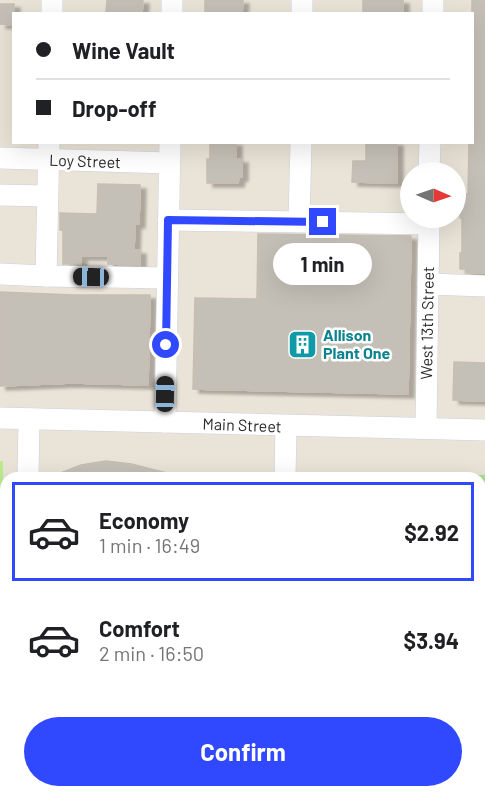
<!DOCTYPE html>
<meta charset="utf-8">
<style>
:root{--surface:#fff;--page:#f2f2f2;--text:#202124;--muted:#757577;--line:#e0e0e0;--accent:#3149fe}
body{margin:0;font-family:Barlow,sans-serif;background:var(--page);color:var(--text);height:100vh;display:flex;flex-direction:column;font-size:22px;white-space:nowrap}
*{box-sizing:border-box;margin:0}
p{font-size:20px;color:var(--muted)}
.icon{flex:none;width:33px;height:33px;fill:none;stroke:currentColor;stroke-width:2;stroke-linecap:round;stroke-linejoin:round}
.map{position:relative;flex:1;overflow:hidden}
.side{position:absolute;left:0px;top:472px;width:486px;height:326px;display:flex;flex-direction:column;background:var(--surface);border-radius:18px 18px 0 0;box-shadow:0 6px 24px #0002}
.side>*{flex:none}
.banner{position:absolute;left:12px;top:12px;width:462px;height:132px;border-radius:0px;box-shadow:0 6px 24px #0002;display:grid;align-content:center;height:132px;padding:0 24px;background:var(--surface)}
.needle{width:39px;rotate:92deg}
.controls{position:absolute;left:400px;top:162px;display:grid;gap:12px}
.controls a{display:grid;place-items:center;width:66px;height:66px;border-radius:50%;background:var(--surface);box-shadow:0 6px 24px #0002;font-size:30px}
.end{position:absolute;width:27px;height:27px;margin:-14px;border:8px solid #3149fe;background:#fff;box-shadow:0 0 0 3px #fff}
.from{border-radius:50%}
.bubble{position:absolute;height:42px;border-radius:21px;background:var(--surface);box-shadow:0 6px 24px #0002;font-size:20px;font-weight:700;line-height:42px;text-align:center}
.car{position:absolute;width:18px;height:36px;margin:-18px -9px;border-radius:8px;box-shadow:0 0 4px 2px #0007;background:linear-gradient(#222 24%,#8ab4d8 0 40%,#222 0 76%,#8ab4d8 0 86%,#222 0)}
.banner b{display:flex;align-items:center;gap:21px;height:57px;font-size:22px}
.banner b+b{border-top:2px solid var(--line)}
.banner i{width:15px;height:15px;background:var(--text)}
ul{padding:10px 0 0;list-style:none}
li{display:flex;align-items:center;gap:18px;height:99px;margin:0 12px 9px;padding:0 12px;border:3px solid transparent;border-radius:0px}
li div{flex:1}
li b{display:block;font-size:22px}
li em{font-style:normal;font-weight:700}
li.current{border-color:var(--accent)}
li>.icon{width:54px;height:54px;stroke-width:1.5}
.cta{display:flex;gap:12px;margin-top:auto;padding:12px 24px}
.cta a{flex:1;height:69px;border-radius:36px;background:var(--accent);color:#fff;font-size:24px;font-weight:700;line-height:69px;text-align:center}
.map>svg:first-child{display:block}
.green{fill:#a8e391}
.pitch{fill:#bdeb8c}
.building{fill:#c5c0b7;stroke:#c5bfb1;stroke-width:1.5;filter:url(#shadow)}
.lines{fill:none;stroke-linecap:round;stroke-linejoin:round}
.minor-casing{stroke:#cdcfe1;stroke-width:22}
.minor{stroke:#fff;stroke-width:21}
.route{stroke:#3149fe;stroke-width:8}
.labels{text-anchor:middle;stroke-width:5;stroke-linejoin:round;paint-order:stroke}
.street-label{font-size:16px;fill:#272727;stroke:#fff}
.culture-label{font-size:16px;font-weight:bold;fill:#0d838f;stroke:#fff;text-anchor:start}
</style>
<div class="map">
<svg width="485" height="797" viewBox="0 0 485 797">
<defs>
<filter id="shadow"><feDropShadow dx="6" dy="4" stdDeviation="1.5" flood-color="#0004"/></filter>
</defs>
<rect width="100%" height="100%" fill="#eae3d7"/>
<g class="green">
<path d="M441,474l44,1v6h-5v-3h-40z"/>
<path d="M480,666h5v131h-195l1,-5h189z"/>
<path d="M173,792h95l-1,5h-94z"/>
</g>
<rect class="pitch" x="0" y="461" width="3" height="92"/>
<g class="building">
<path d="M107,0h36l-1,14h-36z"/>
<path d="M205,0h38l-1,14h-37z"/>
<path d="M363,0h40v14l-40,-1z"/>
<path d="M472,0h13v273h-19v-4h-6v-16h2v-35h-2l1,-24h7l1,-52h3z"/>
<path d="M0,4h14v21l-14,-1z"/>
<path d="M210,142h26v17h6v18h-3l-1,6h-31v-24h3z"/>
<path d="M366,142h31v41l-45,-1 1,-21h13z"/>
<path d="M98,184l42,1 -1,39h-4l-1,26h6v15l-32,-1v-8h-27v8h-18v-34h-3v-17l37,1z"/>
<path d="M258,234l153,2 -3,158 -215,-5 2,-91 62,1z"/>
<path d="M0,292l75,3h75l-2,90 -76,-2 -72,3z"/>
<path d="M454,362l31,1v38l-32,-1z"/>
<path d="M106,461l25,3 40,10 -1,4h-122l33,-13z"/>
</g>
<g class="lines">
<defs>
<g id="minor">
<path d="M52,14v-14"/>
<path d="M172,14v-14"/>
<path d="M302,14v-14"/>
<path d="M433,14v-14"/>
<path d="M49,142l-3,134 121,2"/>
<path d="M0,158l169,5"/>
<path d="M429,172l1,-30"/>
<path d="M0,195l47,1"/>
<path d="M168,220l261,4"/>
<path d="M299,221l2,-79"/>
<path d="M0,274l46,2"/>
<path d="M428,284l57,2"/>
<path d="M0,418l485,12"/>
<path d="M165,422l5,-280"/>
<path d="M426,428l3,-210"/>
<path d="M28,478l1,-59"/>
<path d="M285,478l1,-52"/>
<path d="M480,640l5,1"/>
<path d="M0,649h6"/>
<path d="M0,708h6"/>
<path d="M21,797v-5"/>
<path d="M156,797l1,-5"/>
<path d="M277,797v-5"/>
</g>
</defs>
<use href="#minor" class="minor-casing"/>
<use href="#minor" class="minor"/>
</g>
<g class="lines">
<path class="route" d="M166,345l2,-125 155,2"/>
</g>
<defs>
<symbol id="building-square" viewBox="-11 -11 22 22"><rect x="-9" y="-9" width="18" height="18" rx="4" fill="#0f9aa8" stroke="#fff"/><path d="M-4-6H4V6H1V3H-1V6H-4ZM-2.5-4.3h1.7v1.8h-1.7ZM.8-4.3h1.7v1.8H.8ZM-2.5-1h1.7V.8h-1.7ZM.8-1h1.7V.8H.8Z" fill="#fff"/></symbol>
</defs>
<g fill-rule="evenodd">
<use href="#building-square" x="286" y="328" width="33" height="33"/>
</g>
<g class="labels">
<g class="street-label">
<text transform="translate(85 161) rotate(2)" y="6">Loy Street</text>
<text transform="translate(427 323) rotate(-89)" y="6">West 13th Street</text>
<text transform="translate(242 425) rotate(2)" y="6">Main Street</text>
</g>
<g class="culture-label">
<text x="323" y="341">Allison<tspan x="323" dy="18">Plant One</tspan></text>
</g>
</g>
</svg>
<div class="controls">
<a><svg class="needle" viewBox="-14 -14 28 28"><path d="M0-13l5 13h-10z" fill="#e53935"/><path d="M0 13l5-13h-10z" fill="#757577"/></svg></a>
</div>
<i class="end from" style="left:166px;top:345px"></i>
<i class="end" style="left:323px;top:222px"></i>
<div class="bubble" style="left:273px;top:243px;width:99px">1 min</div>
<i class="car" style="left:91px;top:277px;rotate:271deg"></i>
<i class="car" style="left:165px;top:394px;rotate:1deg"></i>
<div class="banner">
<b><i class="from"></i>Wine Vault</b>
<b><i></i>Drop-off</b>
</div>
<section class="side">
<ul>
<li class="current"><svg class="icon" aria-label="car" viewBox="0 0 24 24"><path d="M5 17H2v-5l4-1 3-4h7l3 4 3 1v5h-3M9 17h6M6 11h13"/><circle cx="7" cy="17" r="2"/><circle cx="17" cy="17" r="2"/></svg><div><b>Economy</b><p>1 min · 16:49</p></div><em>$2.92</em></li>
<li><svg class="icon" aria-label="car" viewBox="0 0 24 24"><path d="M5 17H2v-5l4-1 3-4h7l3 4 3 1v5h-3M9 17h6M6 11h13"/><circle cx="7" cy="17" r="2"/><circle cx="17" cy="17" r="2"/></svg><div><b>Comfort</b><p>2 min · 16:50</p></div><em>$3.94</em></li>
</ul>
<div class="cta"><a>Confirm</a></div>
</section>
</div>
